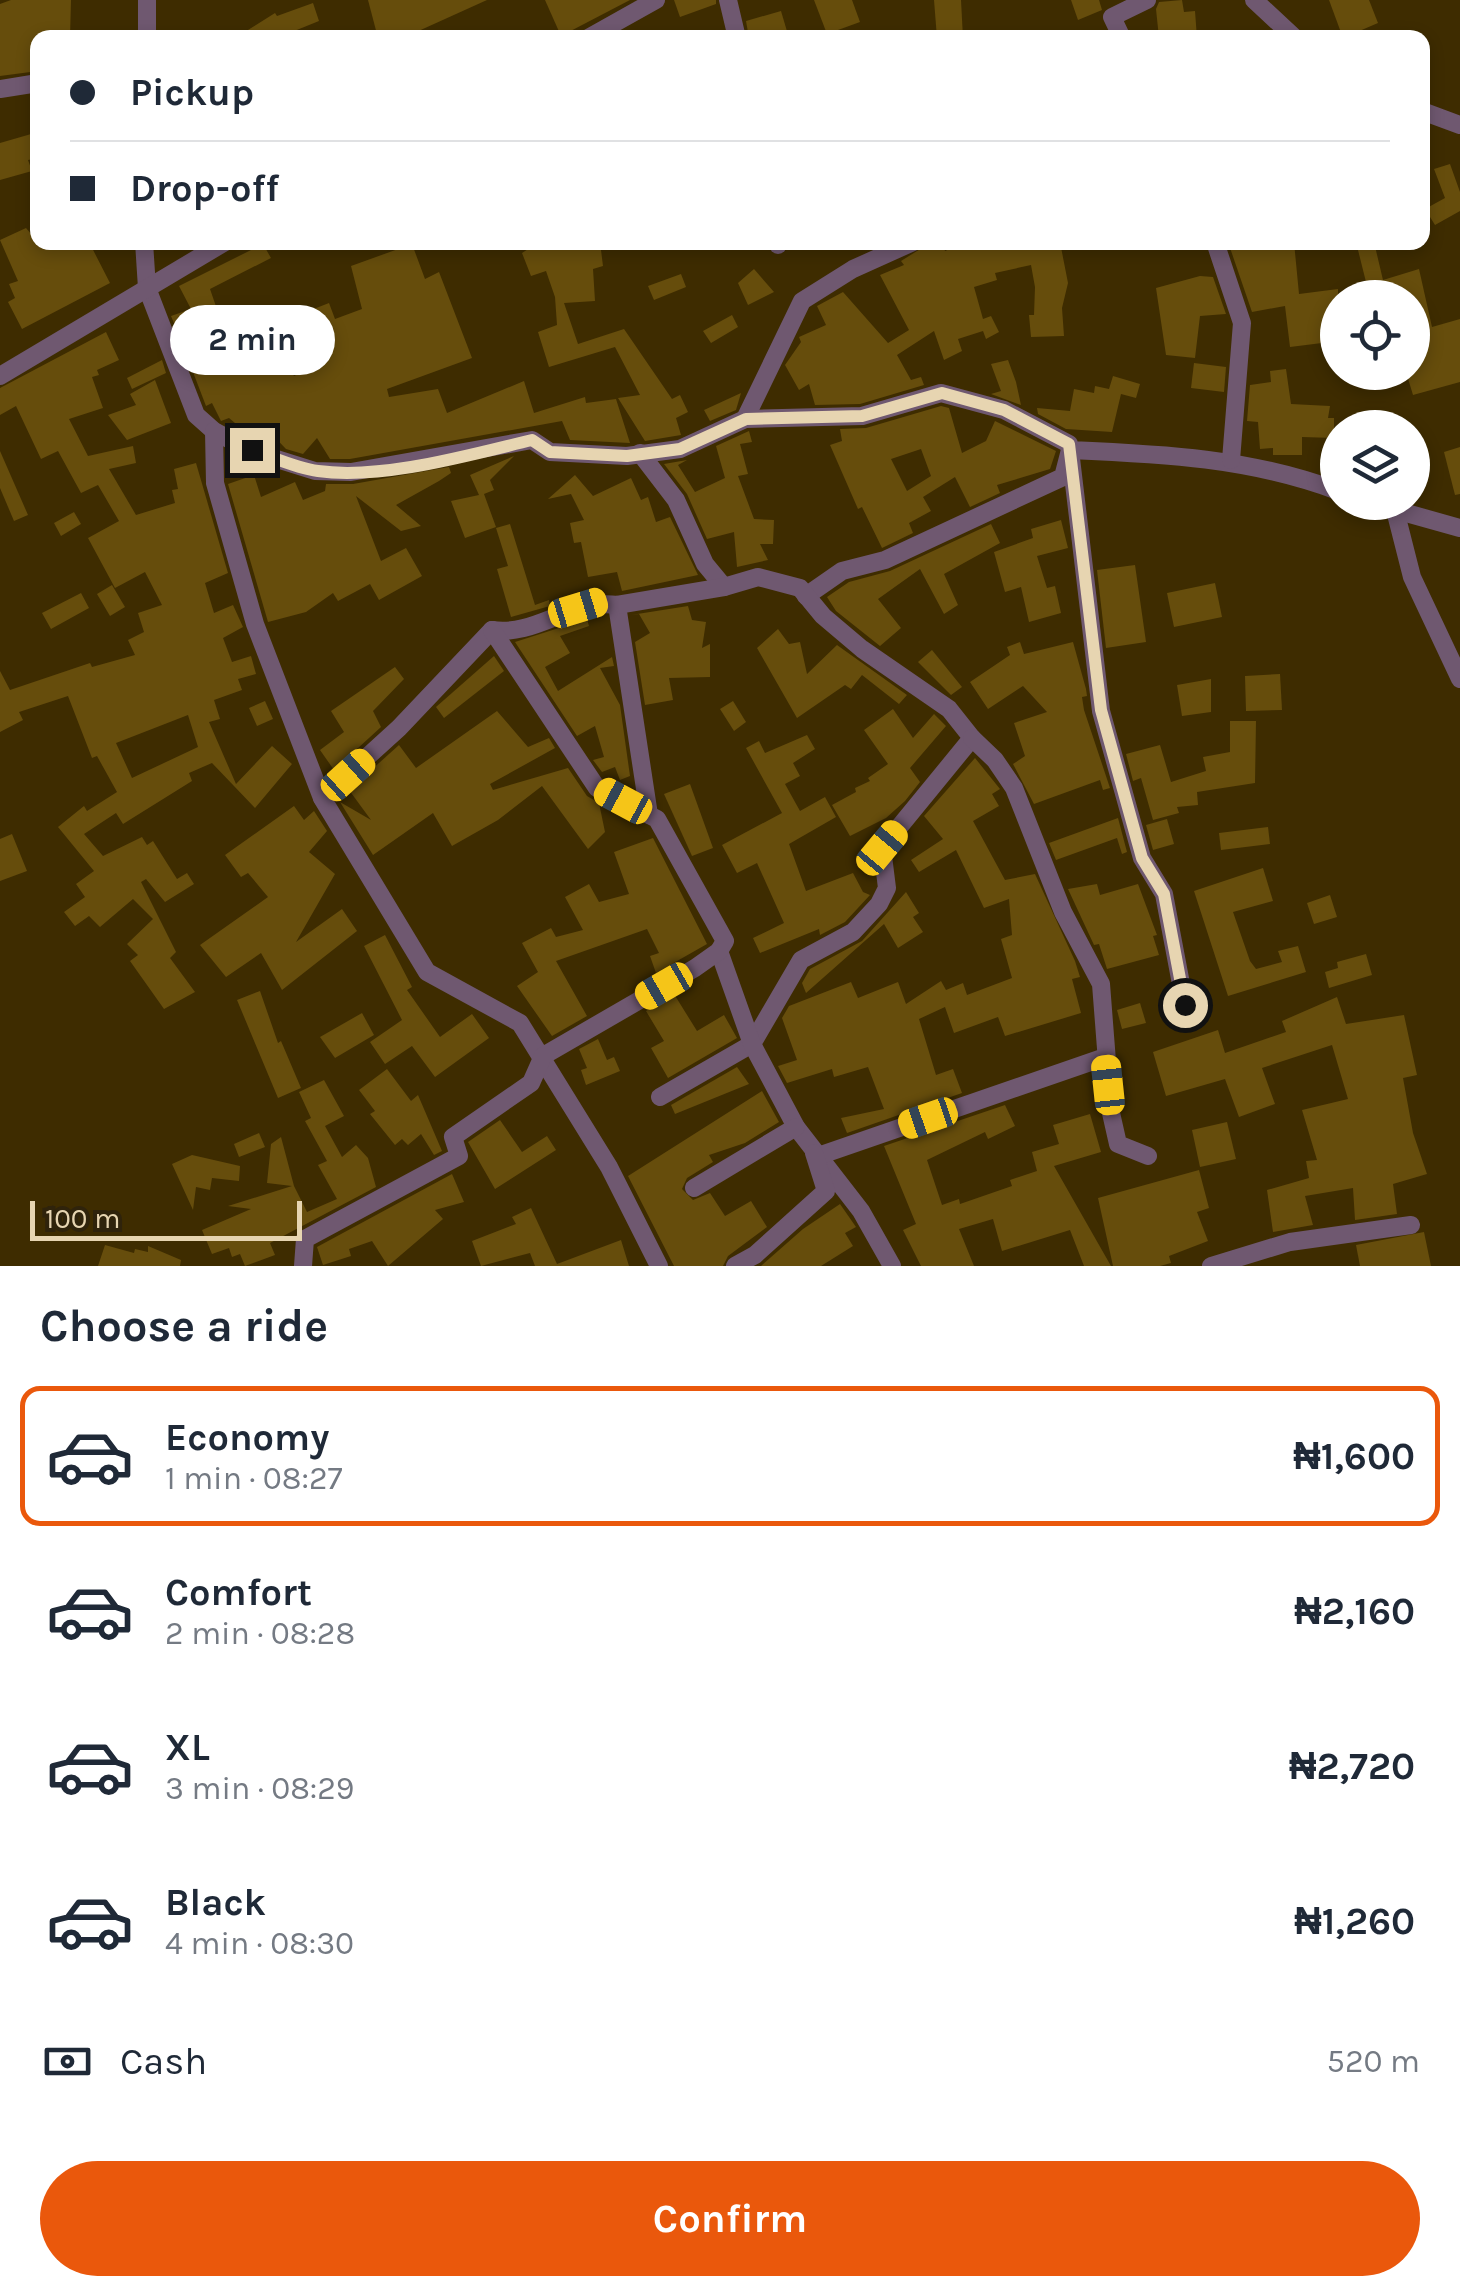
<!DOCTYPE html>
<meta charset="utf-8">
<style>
:root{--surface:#fff;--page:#f2f2f3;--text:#1f2937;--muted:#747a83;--line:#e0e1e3;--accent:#ea580c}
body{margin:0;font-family:Karla,sans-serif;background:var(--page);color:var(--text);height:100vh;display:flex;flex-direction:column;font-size:38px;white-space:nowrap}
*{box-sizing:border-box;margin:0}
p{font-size:32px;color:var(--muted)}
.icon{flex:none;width:55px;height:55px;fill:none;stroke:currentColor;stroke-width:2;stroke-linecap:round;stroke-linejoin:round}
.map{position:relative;height:1266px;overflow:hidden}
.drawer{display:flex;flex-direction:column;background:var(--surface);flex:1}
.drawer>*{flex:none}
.hud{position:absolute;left:30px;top:30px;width:1400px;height:220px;border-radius:20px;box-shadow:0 5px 15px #0003;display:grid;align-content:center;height:220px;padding:0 40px;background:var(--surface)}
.buttons{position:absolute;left:1320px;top:280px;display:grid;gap:20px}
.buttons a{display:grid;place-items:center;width:110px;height:110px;border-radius:50%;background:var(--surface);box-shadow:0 5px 15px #0003;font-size:50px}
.scale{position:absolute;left:30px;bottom:25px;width:272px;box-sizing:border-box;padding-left:10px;border:5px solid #e7d5b1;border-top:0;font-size:28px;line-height:35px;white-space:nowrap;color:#e7d5b1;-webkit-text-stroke:8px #2f230b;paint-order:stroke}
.end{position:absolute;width:45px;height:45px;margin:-22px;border:12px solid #e7d5b1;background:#111;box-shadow:0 0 0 5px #111}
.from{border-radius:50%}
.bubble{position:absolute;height:70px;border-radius:35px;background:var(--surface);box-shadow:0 5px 15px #0003;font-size:32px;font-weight:700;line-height:70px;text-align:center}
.car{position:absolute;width:30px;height:60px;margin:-30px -15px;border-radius:12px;box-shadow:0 0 8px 2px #0007;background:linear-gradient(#f5c518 24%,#345 0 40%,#f5c518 0 76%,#345 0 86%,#f5c518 0)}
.hud b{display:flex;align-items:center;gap:35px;height:95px;font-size:38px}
.hud b+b{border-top:2px solid var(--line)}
.hud i{width:25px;height:25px;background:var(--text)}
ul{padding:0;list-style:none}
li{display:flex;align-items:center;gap:30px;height:140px;margin:0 20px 15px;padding:0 20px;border:5px solid transparent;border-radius:20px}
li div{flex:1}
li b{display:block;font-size:38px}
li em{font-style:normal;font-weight:700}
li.on{border-color:var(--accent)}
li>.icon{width:90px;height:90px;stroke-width:1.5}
h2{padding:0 40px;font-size:45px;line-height:120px}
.pay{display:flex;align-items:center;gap:25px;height:110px;padding:0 40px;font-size:38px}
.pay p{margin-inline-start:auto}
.action{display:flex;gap:20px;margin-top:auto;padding:20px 40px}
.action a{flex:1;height:115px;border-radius:60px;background:var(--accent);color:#fff;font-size:40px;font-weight:700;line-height:115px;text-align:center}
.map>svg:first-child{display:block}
.building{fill:#664d0c;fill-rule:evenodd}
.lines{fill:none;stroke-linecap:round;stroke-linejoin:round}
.street{stroke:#6f5870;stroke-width:18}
.route{stroke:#e7d5b1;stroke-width:12}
</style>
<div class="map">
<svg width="1460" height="1266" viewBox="0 0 1460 1266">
<rect width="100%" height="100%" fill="#3e2c00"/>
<g class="building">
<path d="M11,0h60l-1,38h-32v33l-38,5v-72z"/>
<path d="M368,0h119l-84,38h-25z"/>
<path d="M545,0h85l-69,36z"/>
<path d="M674,0h42v4l-36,13z"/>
<path d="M814,0h38l8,22 -33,12z"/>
<path d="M934,0h27l2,38h-26z"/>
<path d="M1071,0h28l3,10 -24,10z"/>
<path d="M1182,0l2,12 11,-1 2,27h-38l-3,-29 3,-7z"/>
<path d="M1329,0h40l9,23 -35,15z"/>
<path d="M313,3l6,18 -42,17h-42l40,-25 2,3z"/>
<path d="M781,11l8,27h-40l-3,-17z"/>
<path d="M38,132v26l-10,2 4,11 -32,9v-37z"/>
<path d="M1450,164l10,28v19l-25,14 -10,-16 20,-11 -11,-29z"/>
<path d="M26,228l12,14h51l21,41 -88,46 -14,-27 7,-4 -6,-14 9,-3 -18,-41z"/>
<path d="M539,242h61l3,24 -10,3 2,32 -31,2 14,41 46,-15 48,70 8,-4 8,17 -12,6 5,17 -36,6 -27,-43 22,-3 -25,-48 -66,20 -11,-35 19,-7 -2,-28 -9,-26 -15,5 -9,-23z"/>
<path d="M942,242l3,9 21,-9h94l8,41 -6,25 2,28 -33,1 -2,-22h5l1,-28 -4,-22 -36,8 2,7 -23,7 9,32 8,-3 8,16 -13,7 -3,-8 -25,8 4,12 -18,9 -10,-29 -37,24 14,25 10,-3 3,8 -64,19 -45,1 -6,-21 -10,6 -14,-25 16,-23 -2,-5 27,-12 -9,-19 26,-14 45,51 21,-13 -29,-55 24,-10 -3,-4 24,-15z"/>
<path d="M1228,242h66l5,52 39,-5v52l-48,6 -5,-41 -33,6z"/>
<path d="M1356,242h18l9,38 36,-11 13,58 28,-8v63l-47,13 -7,-23h10l-4,-74h-42z"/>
<path d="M263,244l8,14 -61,31 10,29 -42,15 -7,-17 20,-7 -12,-23z"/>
<path d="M412,244l13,35 14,-7 33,86 -85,31 2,8 49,-8 9,24 77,-32 10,32 51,-16 1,6 30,-4 14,44 -60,-3 -8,-19 -212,38h-20l-13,-21 -14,16 -17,-5 -21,-22 -12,11 -24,-20 -8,3 -9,-18 -6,3 -23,-60 85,-11 26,41 34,-17 -22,-47 23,-9 6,16 27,-10 -11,-43z"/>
<path d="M754,269l20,23 -26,13 -10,-22z"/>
<path d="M681,274l5,13 -32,13 -6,-14z"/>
<path d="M1200,276l13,1 13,37 -26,2 -5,42 -29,-3 -10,-67z"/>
<path d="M732,315l6,12 -27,16 -8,-12z"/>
<path d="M106,332l13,28 -22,10 2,5 -7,2 11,31 -34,11 19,37 45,-10 3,17 -27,6 27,46 39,-12 -3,-13 6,-1 -4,-20 22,-6 32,110 -23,10 9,30 19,-8 10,22 -20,11 9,24 19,-6 5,18 -18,5 4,11 -28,10 6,19 -11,3 27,62 36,-38 20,18 -37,44 -43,-45 -23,10 3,8 -69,43 -7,-11 -32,21 19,22 39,-19 5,8 6,-4 24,38 10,-6 7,11 -29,18 -19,-23 -5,3 35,70 -6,6 25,34 -31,17 -34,-48 8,-6 -11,-11 26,-25 -20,-20 -33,28 -11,-11 -14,10 -11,-14 21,-15 -9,-13 18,-13 -36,-44 26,-21 3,5 30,-19 -20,-36 -5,2 -24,-62 -49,16 4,8 -23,12v-61l10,19 80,-27 2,4 43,-12 -7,-15 16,-8 -6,-19 24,-8 -17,-33 -30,16 -27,-50 31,-17 -21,-36 -17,8 -23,-42 -17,8 -25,-53 -16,9v-27zM188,715l10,32 -66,31 -16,-35z"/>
<path d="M162,360l4,13 -34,16 -5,-11z"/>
<path d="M1008,360l8,22 5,23 -30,-11 10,-3 -10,-27z"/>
<path d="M1194,363l32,4 -2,25 -33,-4z"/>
<path d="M1286,369l5,35 39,2 -2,12h6v20l-32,-1v18h-29v-7l-13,1 -2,-27 -11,-1 3,-36 21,-3 -1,-11z"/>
<path d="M1113,376l27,8 -4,14 -15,-4 -9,38 -46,-3 -28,-15 -1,-6 33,3 4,-22 20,4 1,-7 14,3z"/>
<path d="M155,380l16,43 -44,17 -19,-25 28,-10 -6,-11z"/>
<path d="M741,393l-5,17 -26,11 -6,-11z"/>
<path d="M941,406l8,2 13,45 24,-12 9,-20 61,30 -6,18 -53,16 3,8 -30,14 -15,-30 -32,20 8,14 -22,12 4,10 -31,15 -20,-41 -4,2 -28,-64 12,-4 -2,-12 26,-1zM921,449l10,27 -24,15 -16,-32z"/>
<path d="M749,431l3,11 -12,2 8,30 -10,2 16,43 20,1 -1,24h-13l8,16 -31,7 -3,-35 -27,7 -20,-45 -23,-30 23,-4 -9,5 17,27 30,-14 -9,-32z"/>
<path d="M1460,447v47l-5,1 -11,-43z"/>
<path d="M0,451l28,64 -14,6 -14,-33z"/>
<path d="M514,456l-24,24 4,10 -10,4 12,33 -31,11 -14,-37 28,-6 -9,-20z"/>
<path d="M449,467l2,6 -12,8 -43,24 25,21 -20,5 -45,-35 25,65 25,-13 16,28 -43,24 -9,-16 -32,17 -5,-8 -27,19 -38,10 -40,-138 26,-9 7,22 34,-15 8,18 22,-9 1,-7h27z"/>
<path d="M575,475l18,21 38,-18 10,22 7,-3 8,25 14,-5 28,58 -76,16 -5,-19 -29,5 -7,-35 -7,1 -4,-20 14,-3 -13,-26 -23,5z"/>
<path d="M74,512l7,12 -20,12 -7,-13z"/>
<path d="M1061,520l7,28 -31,8 10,32 8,-2 6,27 -32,9 -8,-35 -16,5 -11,-40 39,-14 -2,-9z"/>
<path d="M510,524l25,81 14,-5 1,6 -39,11 -14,-48 11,-3 -12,-38z"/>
<path d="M991,524l9,19 -56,31 14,31 -14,9 -24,-45 -42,30 23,29 -21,18 -44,-35 -9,-14 22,-15 41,-11z"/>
<path d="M1135,565l11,77 -40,6 -9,-78z"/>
<path d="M1215,583l7,34 -48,10 -7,-34z"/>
<path d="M112,585l13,22 -15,9 -13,-22z"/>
<path d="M81,593l8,15 -38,21 -9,-16z"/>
<path d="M688,606l4,14 14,2 -4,26 8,-4v33l-41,1 4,22 -28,5 -10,-63 15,-9 -11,-19 -8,1z"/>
<path d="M587,619l2,7 -29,10 10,17 -25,14 13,24 54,-34 2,9 -14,2 20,37 10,71 -10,4 -5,-13 -13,5 -9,-12 11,-3 -9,-31 -18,10 -62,-94z"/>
<path d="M778,629l11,15 11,-2 7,32 30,-29 70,50 -8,9 -37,-29 -11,14 -6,-4 -48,33 -40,-70z"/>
<path d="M1020,642l4,12 49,-12 13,47 1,7 -5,1 2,13 26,78 -7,2 -3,-10 -66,24 -21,-40 12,-8 -11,-33 33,-11 -24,-26 -35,23 -18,-27 40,-27 -3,-8z"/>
<path d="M932,650l30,37 -11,8 -33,-33z"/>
<path d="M494,656l10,15 -60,47 -8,-11z"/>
<path d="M395,667l9,12 -31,32 8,16 -47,43 -14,-20 24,-18 -13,-21z"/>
<path d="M1280,674l2,36 -36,1 -1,-35z"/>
<path d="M1211,679v33l-29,4 -5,-31z"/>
<path d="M265,701l8,18 -16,7 -8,-18z"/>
<path d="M733,701l13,21 -12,9 -14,-22z"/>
<path d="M893,709l20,29 21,-24 12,12 -36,42 10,14 -15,19 -19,17 -36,18 -18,-31 24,-13 -1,-4 15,-7 -2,-3 20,-14 -24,-34z"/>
<path d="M497,711l31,36 21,-9 6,10 -65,36 3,6 75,-22 19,28 12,7 6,29 -17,17 -46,-63 -44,34 -46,26 -19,-33 -60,42 -33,-53 31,18 -22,-30 50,-45 17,23z"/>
<path d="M1230,721h26l-1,62 -58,9 1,13 -21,2 2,6 -26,7 -12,-42 -8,3 -7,-27 34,-9 11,37 35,-11 -3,-14 27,-5z"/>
<path d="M807,735l8,14 -22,14 7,13 -15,8 15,27 25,-14 11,20 -47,27 17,47 47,-18 10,19 7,3 -25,27 -25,13 -1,-6 -59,24 -7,-15 31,-15 -27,-60 -20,10 -15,-28 60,-32 -36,-65 13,-7 6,12z"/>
<path d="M975,758l25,31 -8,5 7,12 -26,15 32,59 30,-6 40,87 5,16 -8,2 9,34 -76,23 -7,-19 -44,16 -9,-26 -26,12 17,56 17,-6 9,24 -115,40 -6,-15 43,-9 -16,-42 -34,10 -2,-8 -45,14 -9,-17 19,-6 -15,-42 7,-12 62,-24 7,16 40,-16 8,22 35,-23 5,9 17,-7 4,12 45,-17 -11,-39 11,-4 -3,-36 -25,9 -28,-58 -37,22 -8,-12 32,-21 -19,-23z"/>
<path d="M690,784l23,64 -21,8 -28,-62z"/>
<path d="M294,806l10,14 10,-9 13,20 -18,21 26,22 -39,68 46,-33 15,22 -75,59 -21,-37 -35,24 -26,-32 68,-48 -20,-24 -7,4 -16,-22z"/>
<path d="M1118,818l9,34 -5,2 -5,-16 -61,22 -7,-17z"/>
<path d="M1167,819l7,25 -21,6 -7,-25z"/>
<path d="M1268,827l2,17 -49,6 -2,-17z"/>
<path d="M12,834l15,37 -27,10v-42z"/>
<path d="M653,838l54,106 -51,29 -6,-17 9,-3 -12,-24 -91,32 31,55 -35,20 -35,-50 21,-14 -16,-29 29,-15 5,9 27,-7 -18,-33 24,-13 10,18 30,-8 -15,-42z"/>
<path d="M1263,868l10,33 -40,11 17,49 6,8 26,-7 -4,-11 20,-5 8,26 -78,24 -34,-105z"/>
<path d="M1097,884l3,11 38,-11 19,51 -4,1 6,19 -52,14 -8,-25 -5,1 -26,-56z"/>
<path d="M906,892l13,21 -6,4 10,15 -25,16 -14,-24 -78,69 -4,-10 8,-14 52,-28z"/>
<path d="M1330,895l7,22 -23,7 -7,-21z"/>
<path d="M385,935l27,52 -5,3 33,47 32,-23 17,24 -54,39 -23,-31 -27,18 -15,-22 32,-22 -38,-74z"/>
<path d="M1366,954l6,21 -43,13 -4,-16 13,-4 -1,-6z"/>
<path d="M260,991l18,52 3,-2 20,47 -23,10 -41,-98z"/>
<path d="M674,994l23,37 27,-16 13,23 -69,40 -17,-30 13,-7 -18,-30z"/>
<path d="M1337,997l9,27 58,-9 13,60 -14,3 10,55 14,41 -34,10 4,30 -42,6 -2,-32 -48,8 8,29 -40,7 -6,-42 42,-12 -3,-17 11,-1 -15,-50 46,-11 -16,-54 -70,23 13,36 -36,13 -14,-38 -59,17 -13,-44 65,-22 7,23 61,-21 -4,-11z"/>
<path d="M1140,1003l6,20 -24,6 -5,-19z"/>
<path d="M362,1013l12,22 -39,23 -15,-21z"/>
<path d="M598,1039l9,21 7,-3 6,14 -34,14 -5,-15 6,-2 -8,-19z"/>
<path d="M737,1067l12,17 -74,30 -4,-9z"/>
<path d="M387,1069l24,32 7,-6 24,56 -8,4 -13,-21 -13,11 -6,-6 -7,6 -25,-31 5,-3 -16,-21z"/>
<path d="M324,1080l20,36 -19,10 17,31 14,-12 12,13 8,29 -106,56 5,12 -30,11 -5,-12 -8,3 -3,-9 -17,6 -10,-24 49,-21 -23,-3 64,-20 -25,-3 4,-39 10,-7 13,49 13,26 30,-13 -19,-34 9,-4 -22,-40 6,-3 -12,-26z"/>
<path d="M762,1091l17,31 -34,21 -36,12 4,7 -26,16 -5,11 11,11 17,-7 15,23 26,-15 16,26 -39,29 -5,10h-49l-46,-90z"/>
<path d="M1005,1105l10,21 -27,13 -3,-7 -58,28 15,45 17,-6 1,5 52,-18 -2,-6 27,-9 -5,-19 27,-8 -6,-19 37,-11 11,38 -47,14 57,100h-27l-14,-36 -68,21 -9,-32 -34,10 15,37h-53l-18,-36 13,-6 -32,-78z"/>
<path d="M500,1120l22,32 25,-16 9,14 -61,39 -27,-47z"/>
<path d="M1227,1122l9,37 -36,8 -8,-37z"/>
<path d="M259,1133l6,14 -26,10 -5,-13z"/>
<path d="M192,1155l48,11 -1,15 -27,-3 -2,12 -14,-3 -3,23 -21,-46z"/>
<path d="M1199,1170l10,38 -12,4 11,29 -39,15 2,7 -11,3h-47l-15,-68z"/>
<path d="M452,1174l12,28 -29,8 8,9 -55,47 -16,-25 -23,8 2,7 -28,9 -6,-18z"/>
<path d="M840,1204l16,23 -11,6 8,13 -32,20h-60l42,-37z"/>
<path d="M531,1208l26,56 64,-24 8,26h-94l-5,-13 -49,13 -9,-25 44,-17 -4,-7z"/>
<path d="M1424,1232l7,34h-71l-4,-21z"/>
<path d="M105,1245l29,8 1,-4 13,3v-6l33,14 -1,6h-82z"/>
</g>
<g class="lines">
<g class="street">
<path d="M728,0l9,38"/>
<path d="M1254,0l41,38"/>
<path d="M147,38v-38"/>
<path d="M588,38l68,-38"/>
<path d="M1122,38l-10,-21 35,-17"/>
<path d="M0,89l38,-6"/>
<path d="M1422,111l38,14"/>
<path d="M144,242l3,46 49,127 18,16 37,20 64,20 36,1 181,-32 18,12 77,4 53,-7 65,-30 117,-3 79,-23 63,17 65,34 1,6c93,4 180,8 268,41"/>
<path d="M1215,242l27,81 -11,137"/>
<path d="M778,245v-3"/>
<path d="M0,376l225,-134"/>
<path d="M745,419l57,-118 51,-32 60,-27"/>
<path d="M214,431l1,52 40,141 67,174 105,174 93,51 89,144 50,99"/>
<path d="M640,453l36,47 29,64 19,23"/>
<path d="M1367,502l93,26"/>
<path d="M1396,514l16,63 48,102"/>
<path d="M806,596l36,-25 43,-11 178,-83 7,-27 31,261 41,147 22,36 21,111"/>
<path d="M617,605l32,210"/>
<path d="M492,630c44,7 80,-32 125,-25l107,-18 34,-10 42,11 23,28 39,33 87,60 23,29 -90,110 5,40 -8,16 -26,28 -52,28 -49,84 -92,53"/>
<path d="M972,738l23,22 19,28 49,124 38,72 10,129 7,31 30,12"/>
<path d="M322,798l77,-70 93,-98"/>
<path d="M719,951l33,93 44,83 65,84 31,55"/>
<path d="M821,1155l284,-98"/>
<path d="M694,1188l102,-61"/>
<path d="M303,1266l2,-27 154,-83 -6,-19 78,-54 12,-27 152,-88 24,-17 6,-10 -68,-122 -60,-31 -105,-158"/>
<path d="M735,1266l20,-11 71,-64 -12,-38"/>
<path d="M1211,1266l79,-24 121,-17"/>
</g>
</g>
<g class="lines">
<path class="route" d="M252,450c21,7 44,18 66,21 64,9 151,-16 214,-31l18,12 77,4 53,-7 66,-30 116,-3 80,-23 62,17 65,34 32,266 41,148 22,36 21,111"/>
</g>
</svg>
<div class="buttons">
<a><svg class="icon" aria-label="locate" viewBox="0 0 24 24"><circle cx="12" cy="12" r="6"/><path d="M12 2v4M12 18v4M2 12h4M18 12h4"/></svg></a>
<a><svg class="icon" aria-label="layers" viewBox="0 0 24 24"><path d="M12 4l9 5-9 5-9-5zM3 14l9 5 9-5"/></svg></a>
</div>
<div class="scale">100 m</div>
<i class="end from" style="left:1185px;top:1005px"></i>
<i class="end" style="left:252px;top:450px"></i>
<div class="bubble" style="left:170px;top:305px;width:165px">2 min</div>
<i class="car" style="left:578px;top:608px;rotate:73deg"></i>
<i class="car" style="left:348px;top:775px;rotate:48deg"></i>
<i class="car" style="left:623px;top:801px;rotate:298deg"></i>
<i class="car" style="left:882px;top:848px;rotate:40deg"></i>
<i class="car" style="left:664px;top:986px;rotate:240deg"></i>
<i class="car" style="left:1108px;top:1085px;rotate:354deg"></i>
<i class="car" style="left:928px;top:1118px;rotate:251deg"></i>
<div class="hud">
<b><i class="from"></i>Pickup</b>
<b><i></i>Drop-off</b>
</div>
</div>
<section class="drawer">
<h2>Choose a ride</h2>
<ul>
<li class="on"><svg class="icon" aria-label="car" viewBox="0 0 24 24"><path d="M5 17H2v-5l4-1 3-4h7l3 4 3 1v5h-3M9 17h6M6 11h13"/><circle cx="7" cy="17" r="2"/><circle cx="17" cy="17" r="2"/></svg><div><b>Economy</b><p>1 min · 08:27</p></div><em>₦1,600</em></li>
<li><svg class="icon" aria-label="car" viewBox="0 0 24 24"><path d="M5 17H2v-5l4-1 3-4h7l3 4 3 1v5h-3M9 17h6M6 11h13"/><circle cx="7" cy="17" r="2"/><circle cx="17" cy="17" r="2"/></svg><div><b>Comfort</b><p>2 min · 08:28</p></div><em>₦2,160</em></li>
<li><svg class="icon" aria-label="car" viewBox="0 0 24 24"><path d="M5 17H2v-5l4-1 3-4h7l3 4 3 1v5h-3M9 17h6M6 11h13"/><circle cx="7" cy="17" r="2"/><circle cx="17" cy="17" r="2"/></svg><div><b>XL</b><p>3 min · 08:29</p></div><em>₦2,720</em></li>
<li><svg class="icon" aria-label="car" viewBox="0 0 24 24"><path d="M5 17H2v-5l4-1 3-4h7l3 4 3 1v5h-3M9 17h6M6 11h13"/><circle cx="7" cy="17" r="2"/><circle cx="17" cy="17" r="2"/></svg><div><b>Black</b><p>4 min · 08:30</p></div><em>₦1,260</em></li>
</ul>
<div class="pay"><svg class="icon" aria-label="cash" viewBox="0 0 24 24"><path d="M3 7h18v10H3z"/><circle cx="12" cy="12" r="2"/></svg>Cash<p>520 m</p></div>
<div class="action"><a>Confirm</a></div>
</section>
